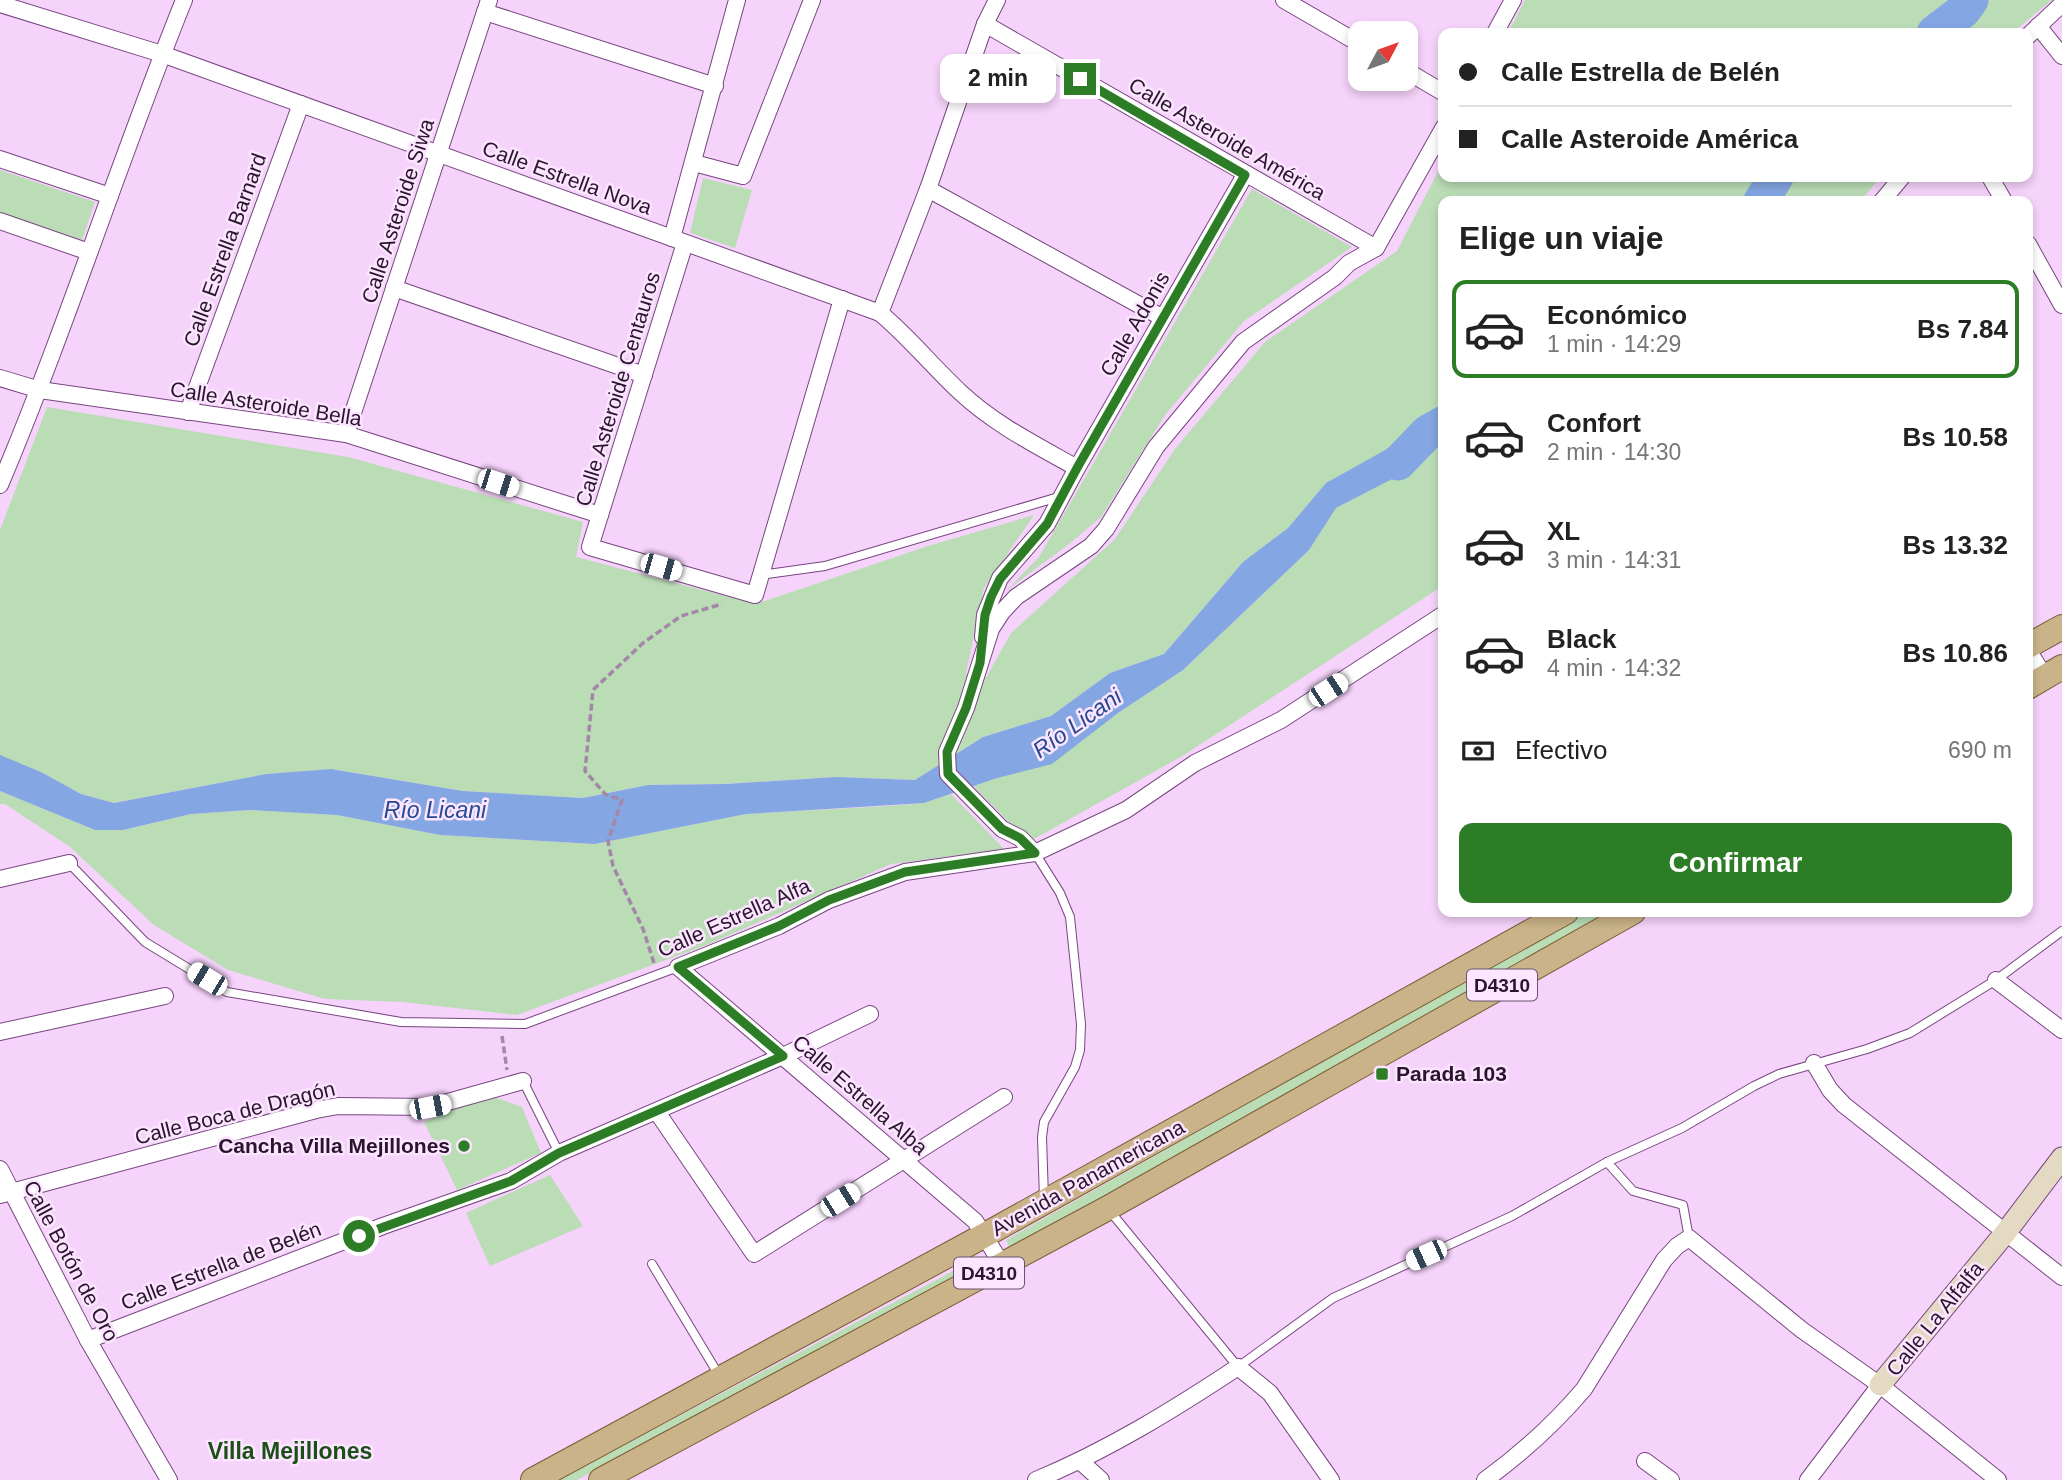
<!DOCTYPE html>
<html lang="es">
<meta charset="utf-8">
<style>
:root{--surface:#fff;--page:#f6f6f6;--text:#222;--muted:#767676;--line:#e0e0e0;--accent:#2d7d27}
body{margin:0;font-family:Helvetica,sans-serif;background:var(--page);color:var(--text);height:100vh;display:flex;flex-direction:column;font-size:26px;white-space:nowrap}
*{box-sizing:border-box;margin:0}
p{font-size:23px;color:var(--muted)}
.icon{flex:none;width:38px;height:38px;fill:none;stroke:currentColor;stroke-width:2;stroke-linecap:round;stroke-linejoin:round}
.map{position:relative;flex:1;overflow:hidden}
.side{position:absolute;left:1438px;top:196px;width:595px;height:721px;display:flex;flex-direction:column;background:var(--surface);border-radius:14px;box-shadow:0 4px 10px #0003}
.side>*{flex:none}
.top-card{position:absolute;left:1438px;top:28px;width:595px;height:154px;border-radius:14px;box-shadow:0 4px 10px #0003;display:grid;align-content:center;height:154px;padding:0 21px;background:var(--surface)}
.needle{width:46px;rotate:49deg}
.buttons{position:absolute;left:1348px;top:21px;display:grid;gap:14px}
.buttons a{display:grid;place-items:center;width:70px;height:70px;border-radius:14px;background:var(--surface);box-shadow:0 4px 10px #0003;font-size:35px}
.end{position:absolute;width:32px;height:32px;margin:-16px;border:9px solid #2d7d27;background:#fff;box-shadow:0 0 0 4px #fff}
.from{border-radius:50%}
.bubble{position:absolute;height:49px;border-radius:14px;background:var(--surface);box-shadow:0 4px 10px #0003;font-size:23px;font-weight:800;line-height:49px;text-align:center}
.car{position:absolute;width:21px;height:42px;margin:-21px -10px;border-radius:9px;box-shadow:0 0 5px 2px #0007;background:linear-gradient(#fff 24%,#345 0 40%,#fff 0 76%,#345 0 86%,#fff 0)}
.top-card b{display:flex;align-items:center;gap:24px;height:66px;font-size:26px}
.top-card b+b{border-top:2px solid var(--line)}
.top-card i{width:18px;height:18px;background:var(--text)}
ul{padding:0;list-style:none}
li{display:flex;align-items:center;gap:21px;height:98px;margin:0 14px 10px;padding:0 7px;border:4px solid transparent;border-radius:14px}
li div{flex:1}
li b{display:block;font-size:26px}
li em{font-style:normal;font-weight:800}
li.current{border-color:var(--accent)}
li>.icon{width:63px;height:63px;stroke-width:1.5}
h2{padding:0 21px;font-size:32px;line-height:84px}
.pay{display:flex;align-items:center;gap:18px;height:77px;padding:0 21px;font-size:26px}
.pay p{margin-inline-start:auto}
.button{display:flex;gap:14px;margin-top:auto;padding:14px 21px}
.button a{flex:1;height:80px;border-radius:14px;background:var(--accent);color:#fff;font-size:28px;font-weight:800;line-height:80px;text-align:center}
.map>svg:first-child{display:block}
.green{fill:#baddb6}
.water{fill:#84a6e3}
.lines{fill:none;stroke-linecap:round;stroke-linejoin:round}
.river{stroke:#84a6e3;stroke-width:35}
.lane-casing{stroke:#784680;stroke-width:10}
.street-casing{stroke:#784680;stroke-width:18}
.secondary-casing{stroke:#784680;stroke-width:23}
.primary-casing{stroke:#7b5b34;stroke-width:26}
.path{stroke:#a487a8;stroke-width:3.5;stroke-dasharray:7 3.5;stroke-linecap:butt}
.lane{stroke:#fff;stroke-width:8}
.street{stroke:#fff;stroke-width:16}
.secondary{stroke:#e4d9c3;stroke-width:21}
.primary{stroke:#cab388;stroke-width:24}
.route{stroke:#2d7d27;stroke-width:9}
.poi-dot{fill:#2d7d27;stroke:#fce5ff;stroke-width:2.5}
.labels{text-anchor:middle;stroke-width:5;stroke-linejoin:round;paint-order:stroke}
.shield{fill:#fce5ff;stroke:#6a536d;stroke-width:2}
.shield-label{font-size:19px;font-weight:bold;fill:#2b152e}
.street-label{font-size:21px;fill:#2b152e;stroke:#fce5ff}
.poi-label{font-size:21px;font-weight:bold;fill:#2b152e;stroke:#fce5ff;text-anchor:start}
.water-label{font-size:23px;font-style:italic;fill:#254a93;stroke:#fce5ff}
.neighbourhood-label{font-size:23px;font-weight:bold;fill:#1c4e18;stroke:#fce5ff}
</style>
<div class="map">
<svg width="2062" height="1480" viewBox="0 0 2062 1480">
<rect width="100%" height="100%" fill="#f5d3fa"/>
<g class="green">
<path d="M1525,0h527l-40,33h-504z"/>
<path d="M1444,160v17h436l-19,24h-417v384l-260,170 -150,84 -22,-14 -39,-39 24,-8 121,-65 65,-43 126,-120 27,-42 59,-31 46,-43 -67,23 -48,26 -38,45 -45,34 -79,92 -54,19 -59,43 -68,21 -68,43 -79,-3 -115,7 -73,1 -65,13 -120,-7 -132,-22 -65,5 -152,29 -33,-9 -40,-22 -41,-16v-226l47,-123 301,50 235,65 -7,35 180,47 172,-58 106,-31 -50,73 -18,85 20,5 25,-45 104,-94 60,-90 90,-107 132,-91z"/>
<path d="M0,170l95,32 -13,38 -82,-28z"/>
<path d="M703,178l49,12 -17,58 -45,-15z"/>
<path d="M1252,189l100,58 -108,74 -79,94 -64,102 -32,27 -62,46 32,-33z"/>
<path d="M0,791l95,39h28l68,-16 59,-4 87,5 103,20 155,9 151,-30 142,-8 36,-3 27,-9 53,55 -113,15 -182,80 -192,71 -114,-13 -78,-3 -97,-29 -74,-45 -84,-78 -65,-43h-5z"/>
<path d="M1587,912h23l-599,339 -5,-11z"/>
<path d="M494,1097l28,10 19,46 -84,37 -33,-68 54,-22z"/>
<path d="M550,1175l33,51 -93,40 -24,-53z"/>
<path d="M972,1261l4,8 -399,211h-19z"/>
</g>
<path class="water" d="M1423,429l19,5 -46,43 -60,31 -27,42 -126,120 -65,43 -66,51 -55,14 -73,25 -178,11 -151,30 -155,-9 -103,-20 -87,-5 -59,4 -68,16h-28l-95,-39v-36l41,17 40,22 33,9 152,-29 65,-5 132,22 120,7 65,-13 77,-1 111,-7 79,3 68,-43 68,-21 59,-43 54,-19 79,-92 45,-34 38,-45z"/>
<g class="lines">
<g class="river">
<path d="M1934,33l30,-23 7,-10"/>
<path d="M1761,201l15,-24"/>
<path d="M1398,463l30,-31 16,-9"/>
</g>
<defs>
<g id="lane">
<path d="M760,575l65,-9 237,-70"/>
<path d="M1035,853l25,40 10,24 11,107 -1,26 -5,17 -31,55 -2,15 2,62"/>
<path d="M69,863l76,79 82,50 174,30 124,2 153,-57"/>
<path d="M523,1081l36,72"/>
<path d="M1607,1162l26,29 50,14 6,33"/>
<path d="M1109,1210l129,157 95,-69 179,-82 95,-54 75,-34 72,-42 25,-12 88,-25 43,-16 86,-53 66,-49"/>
<path d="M652,1264l68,113"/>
</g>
<g id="street">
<path d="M1284,0l76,44"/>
<path d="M0,4l162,50 718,259c29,24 52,53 80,79 34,32 76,53 117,76"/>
<path d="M485,12l230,74"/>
<path d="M985,24l391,224"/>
<path d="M2038,26l24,30"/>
<path d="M1495,33l18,-33"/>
<path d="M2028,36l34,-32"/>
<path d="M1405,70l39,23"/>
<path d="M0,159l110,37"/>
<path d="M694,163l49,13 69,-176"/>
<path d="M1990,177l14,24"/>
<path d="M928,189l235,129"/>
<path d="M1882,201l20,-24"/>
<path d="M0,221l89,31"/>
<path d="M672,238l65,-238"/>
<path d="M685,243l-95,304 165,48 87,-296"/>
<path d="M2028,244l34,61"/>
<path d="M394,288l250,87"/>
<path d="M880,313l48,-124 57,-165 12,-24"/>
<path d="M0,378l40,12 306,44 254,81"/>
<path d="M188,412l113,-308"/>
<path d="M346,434l143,-434"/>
<path d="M0,485c67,-159 119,-324 184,-485"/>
<path d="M983,637l2,-22 15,-37 47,-54 30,-56 168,-293"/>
<path d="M2028,650l17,27"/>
<path d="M1035,853l-15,-15 -18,-9 -54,-55 -1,-22 19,-44 25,-79 11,-17 14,-15 75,-51 15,-17 50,-82 87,-105 92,-65 14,-14 27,-15 68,-121"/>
<path d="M0,879l69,-16"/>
<path d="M1996,980l66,50"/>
<path d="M0,1032l165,-36"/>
<path d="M1814,1063l16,27 14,15 218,172"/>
<path d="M657,1112l97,142 250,-157"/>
<path d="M0,1169l88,171 81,140"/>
<path d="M0,1195l316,-85 22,-4 92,1 93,-26"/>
<path d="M1003,1266l-28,-45 -297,-254 101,-41 50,-26 76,-28 130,-19 91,-43 69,-47 86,-43 163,-106"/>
<path d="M88,1340l295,-114 128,-45 48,-28 224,-97 87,-42"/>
<path d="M1080,1461l21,19"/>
<path d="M1645,1461l26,19"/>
<path d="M1036,1480c72,-30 137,-70 202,-113l32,26 61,87"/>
<path d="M1485,1480c36,-26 70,-57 99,-91l80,-129 13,-14 12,-8 113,92 78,55 118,95"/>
<path d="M1808,1480l72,-95"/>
</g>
<path id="secondary" d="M1880,1385l126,-153 56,-74"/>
<g id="primary">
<path d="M2028,646l34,-19"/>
<path d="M2028,687l34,-20"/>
<path d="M533,1480l452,-245 581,-323"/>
<path d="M601,1480l507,-272 525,-296"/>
</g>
</defs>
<use href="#lane" class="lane-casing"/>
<use href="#street" class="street-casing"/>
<use href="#secondary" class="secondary-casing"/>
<use href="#primary" class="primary-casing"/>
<g class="path">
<path d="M654,963l-11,-34 -30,-63 -5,-25 14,-41 -17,-6 -20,-23 8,-81 50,-47 38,-27 41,-12"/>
<path d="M502,1036l5,34"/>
</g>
<use href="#lane" class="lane"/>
<use href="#street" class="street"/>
<use href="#secondary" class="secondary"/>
<use href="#primary" class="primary"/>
</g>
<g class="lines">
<path class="route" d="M359,1236l152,-55 48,-28 224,-97 -105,-89 101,-41 50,-26 76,-28 130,-19 -15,-15 -18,-9 -54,-55 -1,-22 19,-44 14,-45 5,-48 6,-18 9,-18 47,-55 30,-56 168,-293 -165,-96"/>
</g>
<g class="poi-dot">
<rect x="1375" y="1067" width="14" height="14" rx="3.5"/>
<circle cx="464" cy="1146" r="7"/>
</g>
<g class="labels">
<g class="shield">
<rect x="1467" y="969.5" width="70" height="31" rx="5"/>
<rect x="954" y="1257.5" width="70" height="31" rx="5"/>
</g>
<g class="shield-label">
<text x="1502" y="992">D4310</text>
<text x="989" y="1280">D4310</text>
</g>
<g class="street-label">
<text transform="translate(1227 139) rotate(30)" y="7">Calle Asteroide América</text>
<text transform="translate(567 178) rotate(20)" y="7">Calle Estrella Nova</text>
<text transform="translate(398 211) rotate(-72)" y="7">Calle Asteroide Siwa</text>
<text transform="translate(225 250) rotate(-70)" y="7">Calle Estrella Barnard</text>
<text transform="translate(1135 324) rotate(-60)" y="7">Calle Adonis</text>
<text transform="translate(618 389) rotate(-73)" y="7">Calle Asteroide Centauros</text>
<text transform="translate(266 404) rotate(9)" y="7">Calle Asteroide Bella</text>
<text transform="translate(734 918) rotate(-24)" y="7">Calle Estrella Alfa</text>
<text transform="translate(860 1095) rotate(41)" y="7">Calle Estrella Alba</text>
<text transform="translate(235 1113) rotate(-14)" y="7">Calle Boca de Dragón</text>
<text transform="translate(1088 1178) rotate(-29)" y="7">Avenida Panamericana</text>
<text transform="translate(71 1261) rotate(62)" y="7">Calle Botón de Oro</text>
<text transform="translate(221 1266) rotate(-21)" y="7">Calle Estrella de Belén</text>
<text transform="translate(1935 1319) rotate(-51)" y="7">Calle La Alfalfa</text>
</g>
<g class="poi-label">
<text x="1396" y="1081">Parada 103</text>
<text x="450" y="1153" text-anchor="end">Cancha Villa Mejillones</text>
</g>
<g class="water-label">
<text transform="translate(1077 723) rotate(-35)" y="8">Río Licani</text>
<text x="435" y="818">Río Licani</text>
</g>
<g class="neighbourhood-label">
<text x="290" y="1459">Villa Mejillones</text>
</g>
</g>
</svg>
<div class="buttons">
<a><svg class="needle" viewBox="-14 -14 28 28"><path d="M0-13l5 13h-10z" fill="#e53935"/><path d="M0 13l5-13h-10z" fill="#767676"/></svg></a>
</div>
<i class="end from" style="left:359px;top:1236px"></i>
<i class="end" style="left:1080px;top:79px"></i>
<div class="bubble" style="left:940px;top:54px;width:116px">2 min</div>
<i class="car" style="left:498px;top:483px;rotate:108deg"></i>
<i class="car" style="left:661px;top:567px;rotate:106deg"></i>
<i class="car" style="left:1328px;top:690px;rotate:57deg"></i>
<i class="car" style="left:207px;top:979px;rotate:301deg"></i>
<i class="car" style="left:430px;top:1107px;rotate:79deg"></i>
<i class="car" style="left:840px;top:1200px;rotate:58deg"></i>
<i class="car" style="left:1426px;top:1255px;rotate:246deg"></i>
<div class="top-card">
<b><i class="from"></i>Calle Estrella de Belén</b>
<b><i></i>Calle Asteroide América</b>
</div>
<section class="side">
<h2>Elige un viaje</h2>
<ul>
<li class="current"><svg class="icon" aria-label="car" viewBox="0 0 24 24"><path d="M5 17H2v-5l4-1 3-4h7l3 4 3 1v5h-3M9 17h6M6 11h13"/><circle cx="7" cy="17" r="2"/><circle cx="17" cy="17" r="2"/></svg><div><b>Económico</b><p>1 min · 14:29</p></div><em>Bs 7.84</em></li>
<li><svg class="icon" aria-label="car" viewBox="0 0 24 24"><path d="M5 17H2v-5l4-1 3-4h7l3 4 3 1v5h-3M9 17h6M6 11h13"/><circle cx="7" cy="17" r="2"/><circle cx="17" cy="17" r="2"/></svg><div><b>Confort</b><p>2 min · 14:30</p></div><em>Bs 10.58</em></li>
<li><svg class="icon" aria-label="car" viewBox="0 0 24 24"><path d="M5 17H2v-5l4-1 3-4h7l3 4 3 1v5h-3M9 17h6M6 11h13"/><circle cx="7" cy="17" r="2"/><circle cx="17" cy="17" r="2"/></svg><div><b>XL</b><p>3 min · 14:31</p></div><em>Bs 13.32</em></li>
<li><svg class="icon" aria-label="car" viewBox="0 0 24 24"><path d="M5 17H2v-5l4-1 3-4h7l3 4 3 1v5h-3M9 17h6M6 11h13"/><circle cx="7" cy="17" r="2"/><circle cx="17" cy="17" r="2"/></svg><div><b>Black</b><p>4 min · 14:32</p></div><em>Bs 10.86</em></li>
</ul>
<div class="pay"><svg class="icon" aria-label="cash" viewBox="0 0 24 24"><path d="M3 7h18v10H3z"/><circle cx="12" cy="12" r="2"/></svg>Efectivo<p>690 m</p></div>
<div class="button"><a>Confirmar</a></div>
</section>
</div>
